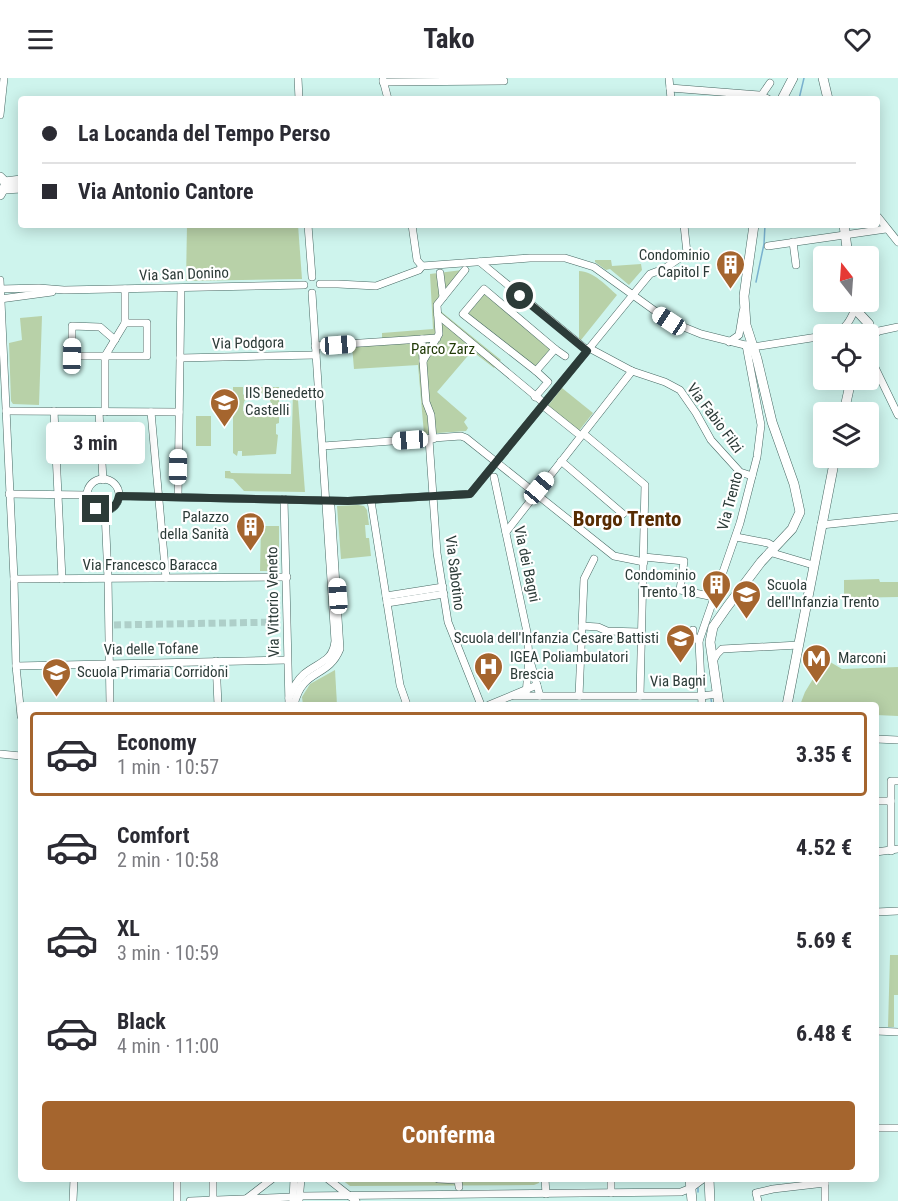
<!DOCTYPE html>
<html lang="it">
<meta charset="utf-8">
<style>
:root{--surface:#fff;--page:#f2f2f3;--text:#2b2b33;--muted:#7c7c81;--line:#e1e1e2;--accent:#a5652e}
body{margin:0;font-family:"Roboto Condensed",sans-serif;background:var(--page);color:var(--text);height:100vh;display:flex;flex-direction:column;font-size:22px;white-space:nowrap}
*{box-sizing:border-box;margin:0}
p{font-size:20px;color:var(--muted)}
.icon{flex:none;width:33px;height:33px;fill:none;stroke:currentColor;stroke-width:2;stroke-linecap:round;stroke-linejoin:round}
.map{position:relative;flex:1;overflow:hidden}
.side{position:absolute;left:18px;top:624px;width:861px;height:480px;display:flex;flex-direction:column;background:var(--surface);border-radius:6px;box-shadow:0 3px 15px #0003}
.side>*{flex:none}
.banner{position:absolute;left:18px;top:18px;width:862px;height:132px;border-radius:6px;box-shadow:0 3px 15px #0003;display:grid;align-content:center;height:132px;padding:0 24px;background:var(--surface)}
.needle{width:39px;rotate:343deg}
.buttons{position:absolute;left:813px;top:168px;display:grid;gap:12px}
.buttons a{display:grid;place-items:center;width:66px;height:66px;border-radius:6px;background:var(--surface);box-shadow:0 3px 15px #0003;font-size:30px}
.end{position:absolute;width:27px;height:27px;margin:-14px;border:8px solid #2c3b38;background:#fff;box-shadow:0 0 0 3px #fff}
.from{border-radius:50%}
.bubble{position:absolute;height:42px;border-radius:6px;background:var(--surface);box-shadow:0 3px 15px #0003;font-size:20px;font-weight:700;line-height:42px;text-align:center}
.car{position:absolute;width:18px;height:36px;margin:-18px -9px;border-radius:8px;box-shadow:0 0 4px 2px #0007;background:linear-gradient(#fff 24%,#345 0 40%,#fff 0 76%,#345 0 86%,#fff 0)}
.banner b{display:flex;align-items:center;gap:21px;height:57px;font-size:22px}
.banner b+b{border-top:2px solid var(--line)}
.banner i{width:15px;height:15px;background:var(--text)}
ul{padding:10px 0 0;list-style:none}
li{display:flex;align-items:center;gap:18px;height:84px;margin:0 12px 9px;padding:0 12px;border:3px solid transparent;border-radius:6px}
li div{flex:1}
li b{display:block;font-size:22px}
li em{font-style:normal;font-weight:700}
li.selected{border-color:var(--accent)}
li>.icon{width:54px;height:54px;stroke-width:1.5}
.action{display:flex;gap:12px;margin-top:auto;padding:12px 24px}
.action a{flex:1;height:69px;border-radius:6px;background:var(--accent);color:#fff;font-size:24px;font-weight:700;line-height:69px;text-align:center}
header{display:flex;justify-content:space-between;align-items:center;height:78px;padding:0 24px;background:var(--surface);font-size:27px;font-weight:700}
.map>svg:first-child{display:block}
.green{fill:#b8d1a8;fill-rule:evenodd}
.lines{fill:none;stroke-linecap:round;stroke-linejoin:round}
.stream{stroke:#79b1cf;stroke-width:1.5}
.minor-tunnel{stroke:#aecfc9;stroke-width:7;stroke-dasharray:7 3.5;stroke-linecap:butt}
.minor-casing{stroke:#476863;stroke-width:8}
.major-casing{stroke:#476863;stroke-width:10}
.minor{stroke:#fff;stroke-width:7}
.major{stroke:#fff;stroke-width:9}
.route{stroke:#2c3b38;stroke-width:8}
.labels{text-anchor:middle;stroke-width:4.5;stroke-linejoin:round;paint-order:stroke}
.poi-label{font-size:15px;fill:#2c3b38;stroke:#fff;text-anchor:start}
.street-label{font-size:15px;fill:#2c3b38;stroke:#fff}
.park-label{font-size:15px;fill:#203a06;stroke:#fff}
.district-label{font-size:21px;font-weight:bold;fill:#572c02;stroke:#fff}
</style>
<header><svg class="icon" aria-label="menu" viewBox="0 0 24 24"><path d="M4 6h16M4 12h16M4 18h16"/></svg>Tako<svg class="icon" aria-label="heart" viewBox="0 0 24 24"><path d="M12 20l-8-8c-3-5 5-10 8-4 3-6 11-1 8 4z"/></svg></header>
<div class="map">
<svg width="898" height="1123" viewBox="0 0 898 1123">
<rect width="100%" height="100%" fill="#cef4ed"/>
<g class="green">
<path d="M187,147h111l4,54 -116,2z"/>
<path d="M595,182h16l1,6 29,-2 1,6 -13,15 -19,-16 -4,1 -11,-8z"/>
<path d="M470,191l-32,40 63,51 -7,8 -22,-17 -35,41 30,26 -3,4 4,6 -2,3 -42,3 -6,-69 -64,4 -2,-23 30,-8v-5l51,-4 -3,-55z"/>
<path d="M579,193c14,0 28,15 38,24l-36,45 -2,-1z"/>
<path d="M485,215l66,55 -17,20 -66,-54z"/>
<path d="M42,238l-3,89 -26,-1 -2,-3 -2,-58 13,-3 -2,-22z"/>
<path d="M233,309h10v8l3,-3v-5h24l-2,4 2,2 3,-6h6v36l-3,1v10l2,1 -2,19 -34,2v-5h-4l-1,5 -4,-3zM256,314c12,1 16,8 16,19h-29c0,-10 3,-17 13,-19z"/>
<path d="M297,309l8,105 -61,-1 -11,-12 -8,-1v-7h5l1,2 60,1 2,-83h4z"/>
<path d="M562,310l31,25 -15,19 -31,-25z"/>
<rect x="196" y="338" width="15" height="30"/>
<path d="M358,427l6,1 3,4 2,15h-4l1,13h3l2,18 -30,3 -4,-53z"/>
<path d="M261,448h18v45h-19z"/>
<path d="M879,501l1,3h18v15l-54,1v-18z"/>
<path d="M825,581l17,10 56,-2v49l-22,-1v-10h-76l5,-13z"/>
<path d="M335,592l2,35h-34l-1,-8 8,-13z"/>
<path d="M890,877h8v40h-4v32h-6z"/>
<path d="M341,1101h198v4l-5,2 -184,1z"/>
</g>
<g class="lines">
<g class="stream">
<path d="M799,21l5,-21"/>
<path d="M756,204l8,-38 1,-19"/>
<path d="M711,621l1,6"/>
<path d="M698,1110v4"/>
</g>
<path class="minor-tunnel" d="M114,547l166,-3"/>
<defs>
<g id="minor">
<path d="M298,0l1,21"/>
<path d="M669,0l2,21"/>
<path d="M383,2l5,19"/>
<path d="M383,4l121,-1"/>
<path d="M670,10l89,7 9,4"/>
<path d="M761,18l9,-13"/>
<path d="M0,37l4,-37"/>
<path d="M878,139l20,25"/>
<path d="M308,147l4,52"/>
<path d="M412,147l5,35 5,6"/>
<path d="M793,164l3,23"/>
<path d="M768,168l118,-17"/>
<path d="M480,184l107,88"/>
<path d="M422,188l108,-8h35l29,9 75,54 32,13 52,13 71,-11"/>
<path d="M661,193l26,-18 -3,-28"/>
<path d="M440,195l3,24"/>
<path d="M0,202l14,299 2,87 5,50"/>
<path d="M320,206h18l38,2 43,-16 3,-4"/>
<path d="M0,211l39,-1 25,2 240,-5"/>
<path d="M484,211l71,60 -19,22 -73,-57z"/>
<path d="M0,221l52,-7"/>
<path d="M438,237l106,88"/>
<path d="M833,256c12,-4 17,-13 22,-25"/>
<path d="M437,260l-15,1 1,22 16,-27 -2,-29 28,-35"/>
<path d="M869,260l10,-7 19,-4"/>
<path d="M115,262l-15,-13 -28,-1v30h75v-33h-22"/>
<path d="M729,264l10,-7 4,-24"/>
<path d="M315,268l107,-7"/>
<path d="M589,270l43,23 33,11 15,8 16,23 15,27 29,32 12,4"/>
<path d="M555,271l10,7"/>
<path d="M868,275l30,62"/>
<path d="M180,280l136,-3"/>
<path d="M423,283l3,41 5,13 2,24"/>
<path d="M535,319l13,-15 -12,-11"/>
<path d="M542,327l35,28"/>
<path d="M6,333l173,1"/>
<path d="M54,333l8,168"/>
<path d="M99,334l4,68"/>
<path d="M105,334v-56l20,-33v-34"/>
<path d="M151,334l15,166"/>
<path d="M584,356l61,51 -5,211"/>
<path d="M429,361l8,114 11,69 33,83"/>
<path d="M323,368l138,-10 5,2 148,118 30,6"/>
<path d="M561,383l62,53"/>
<path d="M494,399l33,155 2,25 -3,38"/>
<circle cx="103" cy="417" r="16"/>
<path d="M9,416l79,1"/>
<path d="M119,418l229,5 122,-7 180,-220 8,-3h7"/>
<path d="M178,419l3,-209"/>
<path d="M284,421l5,206"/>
<path d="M371,423l29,184 7,20"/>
<path d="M105,433l3,67 2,127"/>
<path d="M821,447l77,-8"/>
<path d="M506,454l126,-161"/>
<path d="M736,459l32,6 7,4"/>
<path d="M769,474l44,13"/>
<path d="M644,479l40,4 -4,29 34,7"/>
<path d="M14,501l273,-2"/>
<path d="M386,518l57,-9"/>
<path d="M387,525l57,-9"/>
<path d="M582,548l16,1 9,4 32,1"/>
<path d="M693,552v6l6,5"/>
<path d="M216,583l2,44"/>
<path d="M713,583l4,-7 5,-5 77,-4"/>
<path d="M531,586l9,32"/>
<path d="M16,588l271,-6"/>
<path d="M514,618h187l17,-2"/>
<path d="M579,618l5,-117 10,-20"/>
<path d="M289,620c4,-9 7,-17 15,-24 14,-12 29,-12 31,-33l-23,-348"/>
<path d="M294,627c9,-38 34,-26 46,-56l-9,-142 -4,-7"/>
<path d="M489,627l48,-20"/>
<path d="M702,627l-3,-64 41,-118 17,-66 4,-32 -15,-80"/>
<path d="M876,661l22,1"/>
<path d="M0,676l21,2"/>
<path d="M876,723h15"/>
<path d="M891,773v-70h7"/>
<path d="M876,774l22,-3"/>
<path d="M876,834l22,-1"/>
<path d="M876,953l22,1"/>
<path d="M876,1050h22"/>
<path d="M328,1101l28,22"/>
<path d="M438,1101l20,1 1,7"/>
<path d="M545,1101l1,15"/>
<path d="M611,1115v-14"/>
<path d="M300,1118l381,-4 10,-4 12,-9"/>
<path d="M246,1121l26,-20"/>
<path d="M293,1122l1,-21"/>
<path d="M73,1123l1,-22"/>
<path d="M177,1123v-22"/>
<path d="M190,1123l103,-4"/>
<path d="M213,1123v-22"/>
<path d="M299,1123l2,-22"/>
<path d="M758,1123l-2,-8 17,-4 52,-6"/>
<path d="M825,1123v-21"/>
</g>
<g id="major">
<path d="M823,0l5,21"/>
<path d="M782,21l11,-21"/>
<path d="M0,99l5,5v4l-5,9"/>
<path d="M5,104l16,-2"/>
<path d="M5,111l16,-1"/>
<path d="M844,147l4,31"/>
<path d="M854,224l1,7 14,15 -1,14"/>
<path d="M844,334l7,-32"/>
<path d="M719,627l-9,-63 3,-15 14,-20 34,-45 31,-33 8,-17 -6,-28 -22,-62 -15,-63 -11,-34 -2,-29 10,-71"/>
<path d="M787,627l48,-247"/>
<path d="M690,1101l2,22"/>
<path d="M709,1101l1,22"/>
</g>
</defs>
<use href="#minor" class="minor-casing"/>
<use href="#major" class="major-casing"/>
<use href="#minor" class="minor"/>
<use href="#major" class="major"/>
</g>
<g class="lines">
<path class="route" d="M96,431c11,4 21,-1 23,-13l229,5 122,-7 117,-143 -67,-55"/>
</g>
<defs>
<symbol id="building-pin" viewBox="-11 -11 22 30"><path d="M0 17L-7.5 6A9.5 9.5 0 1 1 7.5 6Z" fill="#a5652e" stroke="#fff"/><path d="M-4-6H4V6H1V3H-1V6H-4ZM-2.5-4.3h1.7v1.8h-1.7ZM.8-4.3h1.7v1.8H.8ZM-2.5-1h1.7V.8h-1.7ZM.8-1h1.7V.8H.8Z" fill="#fff"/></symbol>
<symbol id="school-pin" viewBox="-11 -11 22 30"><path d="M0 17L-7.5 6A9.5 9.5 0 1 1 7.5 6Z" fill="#a5652e" stroke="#fff"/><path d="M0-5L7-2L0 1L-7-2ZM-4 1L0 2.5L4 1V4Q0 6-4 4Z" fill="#fff"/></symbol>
<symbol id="metro-pin" viewBox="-11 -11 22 30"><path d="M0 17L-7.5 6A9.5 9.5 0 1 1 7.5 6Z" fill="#a5652e" stroke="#fff"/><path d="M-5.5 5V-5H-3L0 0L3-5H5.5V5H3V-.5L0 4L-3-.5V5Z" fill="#fff"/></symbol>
<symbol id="hospital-pin" viewBox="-11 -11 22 30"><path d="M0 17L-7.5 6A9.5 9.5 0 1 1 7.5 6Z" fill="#a5652e" stroke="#fff"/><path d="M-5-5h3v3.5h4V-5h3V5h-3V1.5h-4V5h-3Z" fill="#fff"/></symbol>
</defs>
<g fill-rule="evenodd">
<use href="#building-pin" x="714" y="170" width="33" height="45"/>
<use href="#school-pin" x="208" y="308" width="33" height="45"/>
<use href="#building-pin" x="234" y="432" width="33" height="45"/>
<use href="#building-pin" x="700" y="490" width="33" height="45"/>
<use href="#school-pin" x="730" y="500" width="33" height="45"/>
<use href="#school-pin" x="664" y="544" width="33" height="45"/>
<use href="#metro-pin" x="800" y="564" width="33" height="45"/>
<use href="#hospital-pin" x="472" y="572" width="33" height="45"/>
<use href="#school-pin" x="40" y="578" width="33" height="45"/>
</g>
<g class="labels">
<g class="poi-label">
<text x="710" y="182" text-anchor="end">Condominio<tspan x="710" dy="17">Capitol F</tspan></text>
<text x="245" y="320">IIS Benedetto<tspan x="245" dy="17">Castelli</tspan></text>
<text x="229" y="444" text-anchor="end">Palazzo<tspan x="229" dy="17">della Sanità</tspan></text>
<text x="696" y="502" text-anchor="end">Condominio<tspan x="696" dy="17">Trento 18</tspan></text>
<text x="767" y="512">Scuola<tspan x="767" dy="17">dell'Infanzia Trento</tspan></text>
<text x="659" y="565" text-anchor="end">Scuola dell'Infanzia Cesare Battisti</text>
<text x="510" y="584">IGEA Poliambulatori<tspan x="510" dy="17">Brescia</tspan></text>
<text x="838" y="585">Marconi</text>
<text x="77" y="599">Scuola Primaria Corridoni</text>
</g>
<g class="street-label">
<text transform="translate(184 196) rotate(-2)" y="5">Via San Donino</text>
<text transform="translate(248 265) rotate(-1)" y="5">Via Podgora</text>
<text transform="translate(715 340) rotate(53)" y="5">Via Fabio Filzi</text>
<text transform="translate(730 423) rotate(-75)" y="5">Via Trento</text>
<text transform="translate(527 486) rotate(78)" y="5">Via dei Bagni</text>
<text x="150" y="492">Via Francesco Baracca</text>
<text transform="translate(455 495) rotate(83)" y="5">Via Sabotino</text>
<text transform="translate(273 524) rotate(-91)" y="5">Via Vittorio Veneto</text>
<text transform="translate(151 571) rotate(-1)" y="5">Via delle Tofane</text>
<text transform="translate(678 603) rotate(-1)" y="5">Via Bagni</text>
</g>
<g class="park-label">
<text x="443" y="276">Parco Zarz</text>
</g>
<g class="district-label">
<text x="627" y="448">Borgo Trento</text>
</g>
</g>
</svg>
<div class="buttons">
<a><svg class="needle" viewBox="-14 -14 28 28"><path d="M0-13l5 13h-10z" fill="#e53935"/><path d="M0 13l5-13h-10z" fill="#7c7c81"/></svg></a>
<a><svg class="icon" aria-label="locate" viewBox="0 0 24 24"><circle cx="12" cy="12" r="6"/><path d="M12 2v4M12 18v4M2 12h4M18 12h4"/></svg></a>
<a><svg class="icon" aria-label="layers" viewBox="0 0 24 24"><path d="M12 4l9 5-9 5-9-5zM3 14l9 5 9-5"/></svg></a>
</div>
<i class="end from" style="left:520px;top:218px"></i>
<i class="end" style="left:96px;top:431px"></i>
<div class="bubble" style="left:46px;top:344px;width:99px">3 min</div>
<i class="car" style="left:669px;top:243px;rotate:303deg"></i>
<i class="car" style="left:338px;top:267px;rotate:86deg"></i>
<i class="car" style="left:72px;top:278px;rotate:1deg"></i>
<i class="car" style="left:410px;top:362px;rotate:266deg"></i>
<i class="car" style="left:178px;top:389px;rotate:1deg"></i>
<i class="car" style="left:539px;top:410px;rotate:40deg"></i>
<i class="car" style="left:338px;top:518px;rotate:356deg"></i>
<div class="banner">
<b><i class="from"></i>La Locanda del Tempo Perso</b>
<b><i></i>Via Antonio Cantore</b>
</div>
<section class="side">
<ul>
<li class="selected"><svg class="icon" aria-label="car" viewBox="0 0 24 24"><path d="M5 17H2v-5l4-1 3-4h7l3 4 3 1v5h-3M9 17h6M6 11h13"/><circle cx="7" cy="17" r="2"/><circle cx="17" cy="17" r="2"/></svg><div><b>Economy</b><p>1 min · 10:57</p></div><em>3.35 €</em></li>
<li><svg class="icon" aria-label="car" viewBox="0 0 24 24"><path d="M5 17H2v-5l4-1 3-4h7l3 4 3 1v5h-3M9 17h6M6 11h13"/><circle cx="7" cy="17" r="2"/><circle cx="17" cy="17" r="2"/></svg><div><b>Comfort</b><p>2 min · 10:58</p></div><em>4.52 €</em></li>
<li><svg class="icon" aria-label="car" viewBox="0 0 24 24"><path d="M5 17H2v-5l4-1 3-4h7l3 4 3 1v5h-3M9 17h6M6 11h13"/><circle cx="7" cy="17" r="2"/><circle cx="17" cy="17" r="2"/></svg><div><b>XL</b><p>3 min · 10:59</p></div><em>5.69 €</em></li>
<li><svg class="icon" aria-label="car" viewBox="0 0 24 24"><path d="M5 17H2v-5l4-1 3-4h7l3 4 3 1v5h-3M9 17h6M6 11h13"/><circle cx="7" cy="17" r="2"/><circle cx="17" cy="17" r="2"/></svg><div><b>Black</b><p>4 min · 11:00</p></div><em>6.48 €</em></li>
</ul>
<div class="action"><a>Conferma</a></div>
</section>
</div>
